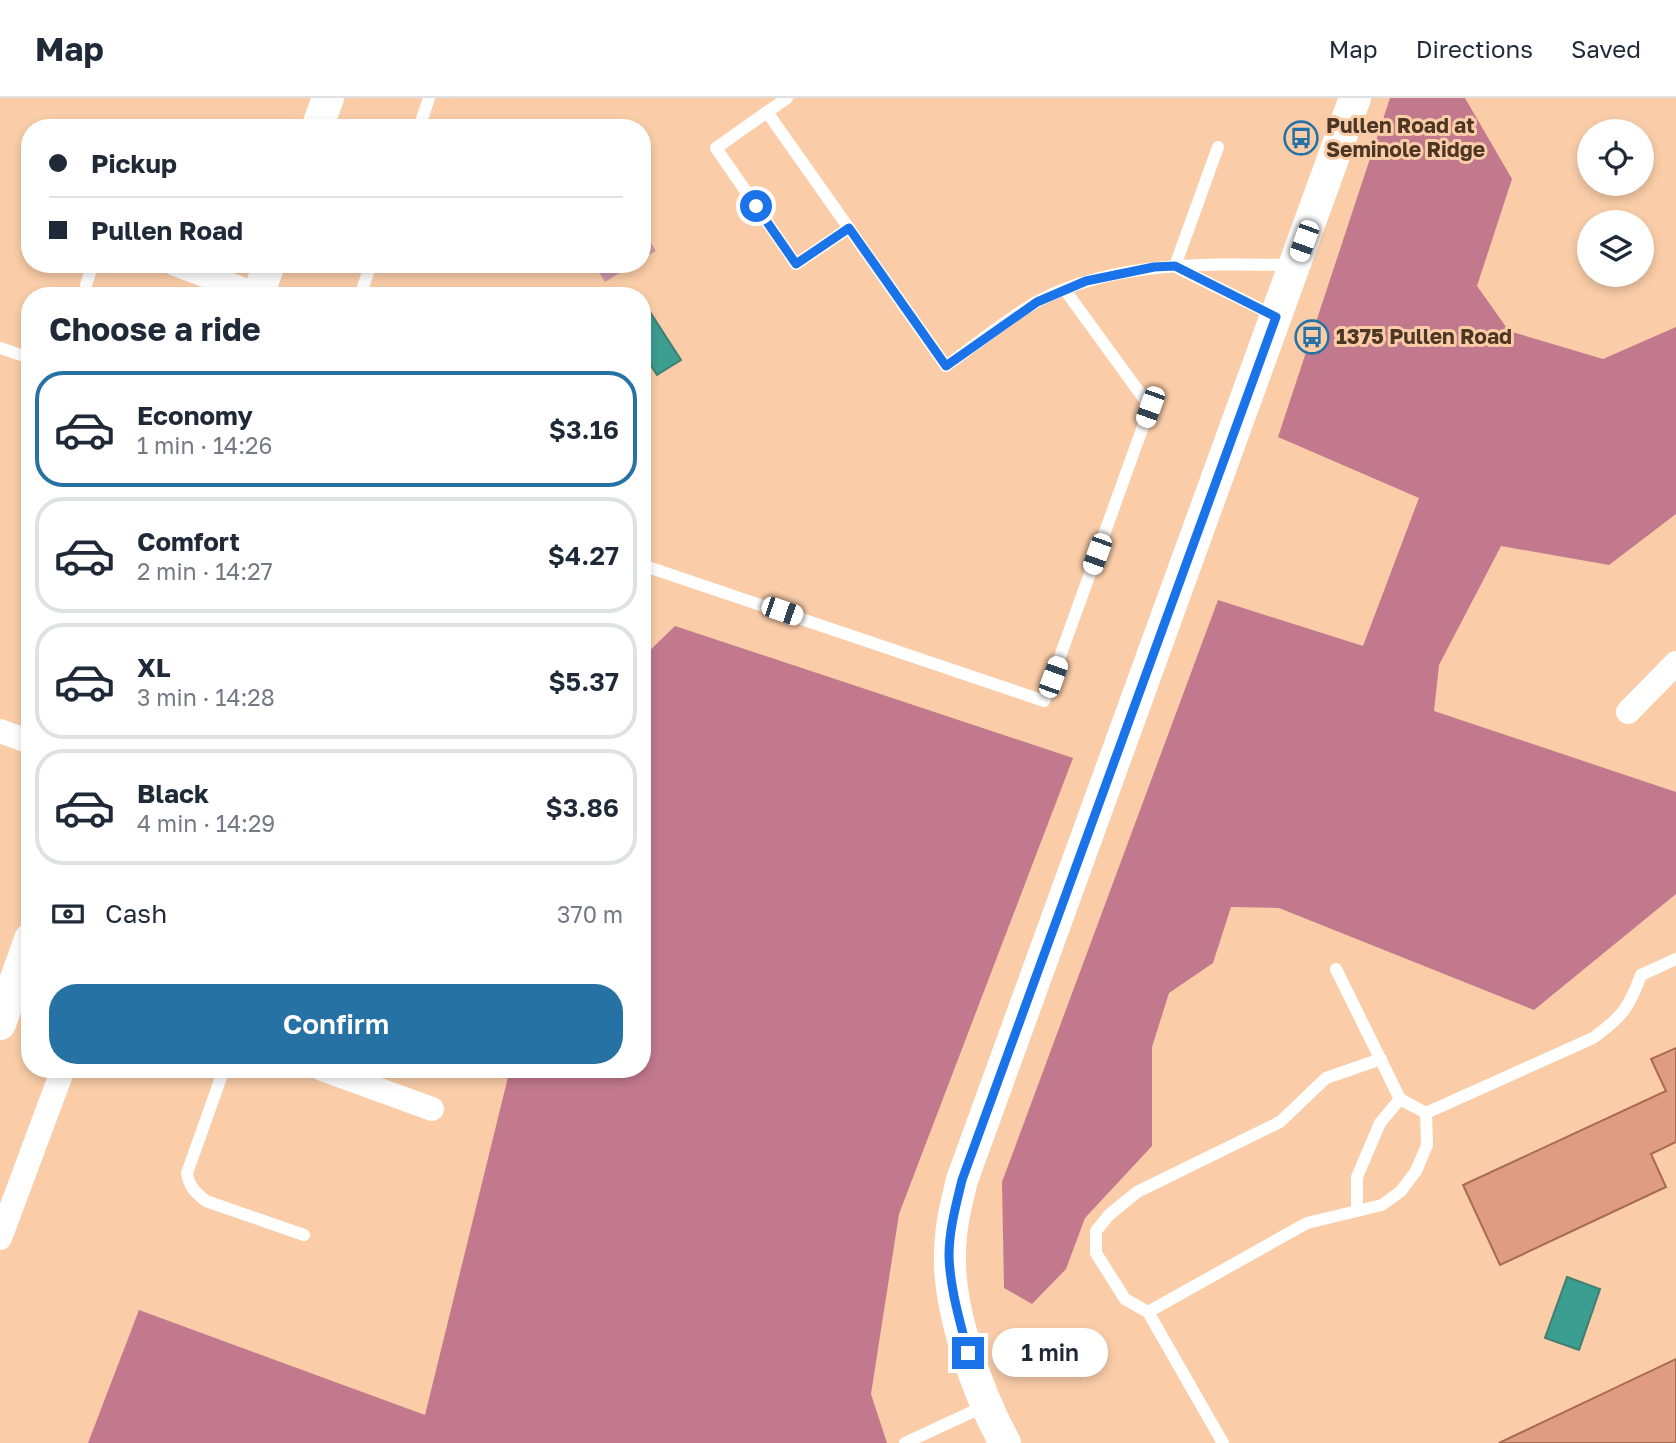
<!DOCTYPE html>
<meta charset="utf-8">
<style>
:root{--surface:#fff;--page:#f6f6f7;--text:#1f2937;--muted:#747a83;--line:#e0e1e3;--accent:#2672a5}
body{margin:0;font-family:"Golos Text",sans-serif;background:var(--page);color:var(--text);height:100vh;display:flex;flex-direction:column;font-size:26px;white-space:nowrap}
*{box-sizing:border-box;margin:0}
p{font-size:23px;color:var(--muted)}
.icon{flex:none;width:38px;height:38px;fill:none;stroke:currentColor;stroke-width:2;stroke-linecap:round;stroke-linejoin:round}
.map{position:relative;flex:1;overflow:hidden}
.drawer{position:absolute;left:21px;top:189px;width:630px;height:791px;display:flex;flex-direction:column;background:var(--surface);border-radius:28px;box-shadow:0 4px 10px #0003}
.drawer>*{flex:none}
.guide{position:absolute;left:21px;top:21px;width:630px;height:154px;border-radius:28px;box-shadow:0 4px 10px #0003;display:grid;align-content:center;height:154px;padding:0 28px;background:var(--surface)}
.tools{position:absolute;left:1577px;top:21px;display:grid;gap:14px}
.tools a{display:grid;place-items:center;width:77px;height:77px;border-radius:50%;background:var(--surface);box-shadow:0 4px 10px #0003;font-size:35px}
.end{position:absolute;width:32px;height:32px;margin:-16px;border:9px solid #1a73e8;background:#fff;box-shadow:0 0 0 4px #fff}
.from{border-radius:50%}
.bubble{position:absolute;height:49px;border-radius:24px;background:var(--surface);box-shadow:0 4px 10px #0003;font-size:23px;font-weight:600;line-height:49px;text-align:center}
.car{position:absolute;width:21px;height:42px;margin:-21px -10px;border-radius:9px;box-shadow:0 0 5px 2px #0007;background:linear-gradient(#fff 24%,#345 0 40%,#fff 0 76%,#345 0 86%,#fff 0)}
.guide b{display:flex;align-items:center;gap:24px;height:66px;font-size:26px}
.guide b+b{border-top:2px solid var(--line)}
.guide i{width:18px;height:18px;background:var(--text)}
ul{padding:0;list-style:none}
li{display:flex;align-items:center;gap:21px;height:116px;margin:0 14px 10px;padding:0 14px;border:4px solid var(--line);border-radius:28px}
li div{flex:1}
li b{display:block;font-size:26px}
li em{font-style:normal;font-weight:600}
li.selected{border-color:var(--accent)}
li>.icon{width:63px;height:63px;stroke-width:1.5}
h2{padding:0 28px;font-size:32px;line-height:84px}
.pay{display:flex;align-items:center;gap:18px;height:77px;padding:0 28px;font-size:26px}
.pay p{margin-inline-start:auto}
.action{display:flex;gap:14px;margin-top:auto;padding:14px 28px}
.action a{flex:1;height:80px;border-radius:28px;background:var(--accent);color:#fff;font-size:28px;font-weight:600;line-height:80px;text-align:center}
header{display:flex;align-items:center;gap:42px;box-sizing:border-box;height:98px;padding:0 35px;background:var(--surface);border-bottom:2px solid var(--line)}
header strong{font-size:33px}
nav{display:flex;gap:38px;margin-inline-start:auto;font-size:24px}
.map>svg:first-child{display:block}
.green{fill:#ce9aa7}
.forest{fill:#c2798d}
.water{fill:#3c9e90;stroke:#417f70;stroke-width:2}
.building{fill:#df9c82;stroke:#a96a52;stroke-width:2}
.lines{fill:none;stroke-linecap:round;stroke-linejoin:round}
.service{stroke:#fff;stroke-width:12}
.minor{stroke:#fff;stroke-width:24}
.tertiary{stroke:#fff;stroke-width:32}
.route{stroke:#1a73e8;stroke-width:9}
.labels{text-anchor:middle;stroke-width:6;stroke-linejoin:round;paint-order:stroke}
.poi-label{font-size:21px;font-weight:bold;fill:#4d3724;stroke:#facda8;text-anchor:start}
</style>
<header>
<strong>Map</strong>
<nav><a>Map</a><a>Directions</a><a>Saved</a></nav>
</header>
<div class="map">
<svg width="1676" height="1345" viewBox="0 0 1676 1345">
<rect width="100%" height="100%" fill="#facda8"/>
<g class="green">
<path d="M642,130l14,23 -14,8z"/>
<path d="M594,166h40l-29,18z"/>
</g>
<g class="forest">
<path d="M1390,0h75l47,81 -35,107 32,45 94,28 73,-32v187l-67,51 -108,-19 -62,119 -5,46 242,81v102l-142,116 -255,-102 -48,-1 -18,56 -44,30 -17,54v99l-67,72 -19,51 -34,35 -28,-16 -2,-106 216,-582 145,46 56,-148 -141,-61z"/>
<path d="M675,528l398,132 -174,456 -28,180 16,49h-799l51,-133 286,105 85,-346h132v-411z"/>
</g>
<g class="water">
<path d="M650,214l31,48 -24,15 -15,-23v-35z"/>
<path d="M1567,1179l33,12 -21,61 -34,-12z"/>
</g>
<g class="building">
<path d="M1676,950v94l-25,12 15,33 -166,78 -37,-80 203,-94 -15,-32z"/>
<path d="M1676,1261v84h-177z"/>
</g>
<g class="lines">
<g class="service">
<path d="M787,0l-71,50 80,116 53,-36"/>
<path d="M767,14l179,254c28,-20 63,-49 92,-65 79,-41 171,-37 257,-36"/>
<path d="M419,30l10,-30"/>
<path d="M1175,168l43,-119"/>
<path d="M1178,170l97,48"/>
<path d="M86,187l7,-21"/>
<path d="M360,198l11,-32"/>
<path d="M0,250l30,10"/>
<path d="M642,467l402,136 106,-294 -85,-117"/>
<path d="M1336,871l64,130 26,14"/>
<path d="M1381,961l-55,19 -46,44 -143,70 -28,23 -13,16v22l29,46 23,13 159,-89 75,-18 19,-14 15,-20 11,-26 -1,-32"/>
<path d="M224,971l-37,104c2,14 9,20 19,28l98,34"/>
<path d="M1426,1015l167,-75c29,-21 36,-30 48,-63l35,-16"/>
<path d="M1357,1113v-34l23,-54 20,-24"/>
<path d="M1148,1214l75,131"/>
<path d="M905,1345l82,-38"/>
</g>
<g class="minor">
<path d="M175,166l83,31"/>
<path d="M1628,614l48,-49"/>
<path d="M0,633l30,11"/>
<path d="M322,971l110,40"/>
<path d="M0,1140l63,-169"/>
</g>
<g class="tertiary">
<path d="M317,30l11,-30"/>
<path d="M258,198l11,-32"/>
<path d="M0,926l30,-85"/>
<path d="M1005,1345c-27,-49 -57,-133 -55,-189 0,-26 6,-49 12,-74l393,-1082"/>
</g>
</g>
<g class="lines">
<path class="route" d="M756,108l40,58 53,-36 97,138 91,-64 49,-21 68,-14 21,-1 101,51 -314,863c-6,25 -13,50 -13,76 1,33 11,65 19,97"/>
</g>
<defs>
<symbol id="bus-ring" viewBox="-11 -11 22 22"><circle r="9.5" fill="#facda8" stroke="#2672a5" stroke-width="1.5"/><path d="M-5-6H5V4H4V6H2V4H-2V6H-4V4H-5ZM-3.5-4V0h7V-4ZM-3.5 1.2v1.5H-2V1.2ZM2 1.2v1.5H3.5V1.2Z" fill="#2672a5"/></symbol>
</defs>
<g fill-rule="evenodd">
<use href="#bus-ring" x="1282" y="21" width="38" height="38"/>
<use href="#bus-ring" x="1293" y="220" width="38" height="38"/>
</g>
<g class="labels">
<g class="poi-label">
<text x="1326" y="35">Pullen Road at<tspan x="1326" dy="24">Seminole Ridge</tspan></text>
<text x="1336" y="246">1375 Pullen Road</text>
</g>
</g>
</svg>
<div class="tools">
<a><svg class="icon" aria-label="locate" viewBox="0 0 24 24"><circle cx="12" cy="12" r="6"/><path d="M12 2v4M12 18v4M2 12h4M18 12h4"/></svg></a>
<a><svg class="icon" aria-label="layers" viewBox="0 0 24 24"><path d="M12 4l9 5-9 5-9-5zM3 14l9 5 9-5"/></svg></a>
</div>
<i class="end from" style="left:756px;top:108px"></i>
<i class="end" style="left:968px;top:1255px"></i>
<div class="bubble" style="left:992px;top:1230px;width:116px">1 min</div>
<i class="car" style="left:1304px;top:143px;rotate:200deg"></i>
<i class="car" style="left:1150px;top:309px;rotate:200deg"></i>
<i class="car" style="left:1097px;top:456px;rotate:200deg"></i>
<i class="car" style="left:782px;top:513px;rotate:109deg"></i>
<i class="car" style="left:1053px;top:579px;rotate:20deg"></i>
<div class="guide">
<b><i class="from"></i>Pickup</b>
<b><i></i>Pullen Road</b>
</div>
<section class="drawer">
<h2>Choose a ride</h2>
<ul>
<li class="selected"><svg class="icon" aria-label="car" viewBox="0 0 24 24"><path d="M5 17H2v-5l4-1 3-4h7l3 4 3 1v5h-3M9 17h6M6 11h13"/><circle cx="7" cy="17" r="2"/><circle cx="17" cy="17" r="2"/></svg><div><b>Economy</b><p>1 min · 14:26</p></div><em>$3.16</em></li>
<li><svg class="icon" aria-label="car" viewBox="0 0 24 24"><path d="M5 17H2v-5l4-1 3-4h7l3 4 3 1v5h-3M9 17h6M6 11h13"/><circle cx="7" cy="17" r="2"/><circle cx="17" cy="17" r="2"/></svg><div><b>Comfort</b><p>2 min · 14:27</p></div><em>$4.27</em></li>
<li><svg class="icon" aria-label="car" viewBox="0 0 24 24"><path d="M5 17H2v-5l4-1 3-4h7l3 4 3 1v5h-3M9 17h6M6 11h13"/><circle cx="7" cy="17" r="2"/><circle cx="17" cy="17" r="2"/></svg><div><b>XL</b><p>3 min · 14:28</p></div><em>$5.37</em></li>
<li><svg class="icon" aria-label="car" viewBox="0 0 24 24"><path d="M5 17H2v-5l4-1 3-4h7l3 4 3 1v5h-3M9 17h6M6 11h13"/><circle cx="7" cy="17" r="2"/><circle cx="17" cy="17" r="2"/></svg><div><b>Black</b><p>4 min · 14:29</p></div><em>$3.86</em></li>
</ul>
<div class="pay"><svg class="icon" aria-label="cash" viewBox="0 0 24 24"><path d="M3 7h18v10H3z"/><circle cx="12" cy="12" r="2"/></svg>Cash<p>370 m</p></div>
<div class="action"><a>Confirm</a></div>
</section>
</div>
